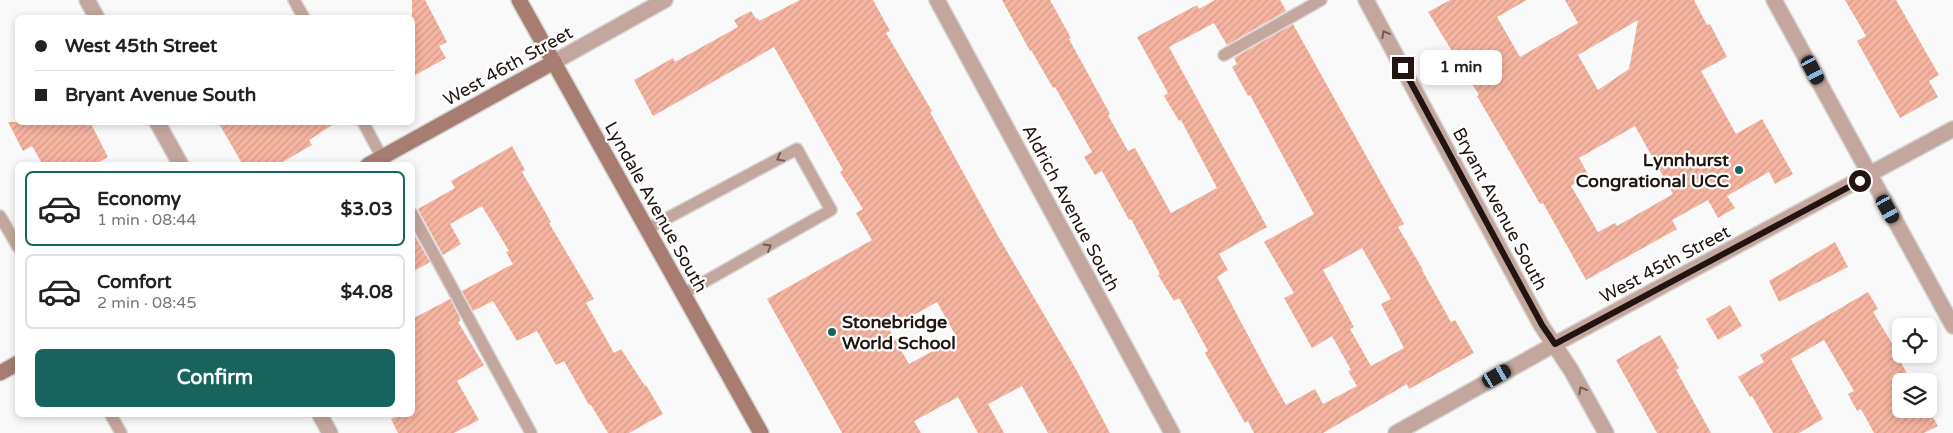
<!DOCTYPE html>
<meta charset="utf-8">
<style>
:root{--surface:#fff;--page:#f2f2f2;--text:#222;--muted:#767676;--line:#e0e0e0;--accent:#17645f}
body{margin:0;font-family:"Varela Round",sans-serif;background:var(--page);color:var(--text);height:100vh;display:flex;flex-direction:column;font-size:19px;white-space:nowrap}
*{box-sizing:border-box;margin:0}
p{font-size:16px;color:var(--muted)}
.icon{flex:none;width:28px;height:28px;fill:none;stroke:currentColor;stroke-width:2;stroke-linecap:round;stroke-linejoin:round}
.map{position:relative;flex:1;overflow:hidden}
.drawer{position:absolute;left:15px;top:162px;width:400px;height:255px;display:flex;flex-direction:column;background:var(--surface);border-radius:8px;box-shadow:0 2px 8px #0003}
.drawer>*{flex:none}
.banner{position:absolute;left:15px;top:15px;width:400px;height:110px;border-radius:8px;box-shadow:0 2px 8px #0003;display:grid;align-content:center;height:110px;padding:0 20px;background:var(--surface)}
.tools{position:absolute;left:1892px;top:318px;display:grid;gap:10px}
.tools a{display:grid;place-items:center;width:45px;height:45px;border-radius:8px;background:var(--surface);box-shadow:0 2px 8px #0003;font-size:25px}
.end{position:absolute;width:22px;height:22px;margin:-11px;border:6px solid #221511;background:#fff;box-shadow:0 0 0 2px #fff}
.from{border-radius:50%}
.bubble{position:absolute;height:35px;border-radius:8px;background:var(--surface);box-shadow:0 2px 8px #0003;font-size:16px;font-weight:800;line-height:35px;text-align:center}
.car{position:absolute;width:15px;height:30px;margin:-15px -8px;border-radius:6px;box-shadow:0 0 4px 1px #0007;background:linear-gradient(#222 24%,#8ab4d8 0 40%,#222 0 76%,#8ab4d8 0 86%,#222 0)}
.banner b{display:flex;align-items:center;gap:18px;height:48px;font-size:19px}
.banner b+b{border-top:1px solid var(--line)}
.banner i{width:12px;height:12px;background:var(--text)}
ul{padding:9px 0 0;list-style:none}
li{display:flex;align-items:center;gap:15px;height:75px;margin:0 10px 8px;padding:0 10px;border:2px solid var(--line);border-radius:8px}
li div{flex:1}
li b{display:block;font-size:19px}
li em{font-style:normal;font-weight:800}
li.on{border-color:var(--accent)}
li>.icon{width:45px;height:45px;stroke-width:1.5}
.primary-button{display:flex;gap:10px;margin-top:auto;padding:10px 20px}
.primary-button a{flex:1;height:58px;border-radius:8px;background:var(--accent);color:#fff;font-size:20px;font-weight:800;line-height:58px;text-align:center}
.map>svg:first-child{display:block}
.building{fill:url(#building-hatch);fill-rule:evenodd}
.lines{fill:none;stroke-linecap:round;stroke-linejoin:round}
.service-casing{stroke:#d7d5d4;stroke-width:14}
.minor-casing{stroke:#d7d5d4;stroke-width:18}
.tertiary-casing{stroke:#d7d5d4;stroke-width:18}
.secondary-casing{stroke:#d7d5d4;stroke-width:18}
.service{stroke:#c3a69d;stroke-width:11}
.minor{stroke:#c3a69d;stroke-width:15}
.tertiary{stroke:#c3a69d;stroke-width:15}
.secondary{stroke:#a67d70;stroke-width:15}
.oneway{stroke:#725e57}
.route{stroke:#221511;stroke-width:6}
.poi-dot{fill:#17645f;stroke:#fff;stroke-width:2}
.labels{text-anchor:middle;stroke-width:4.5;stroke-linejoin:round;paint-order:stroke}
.street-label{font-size:18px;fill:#221511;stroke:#fff}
.poi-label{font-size:18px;font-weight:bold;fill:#221511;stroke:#fff;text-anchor:end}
</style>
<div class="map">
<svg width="1953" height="433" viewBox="0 0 1953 433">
<defs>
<pattern id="building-hatch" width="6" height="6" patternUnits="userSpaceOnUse" patternTransform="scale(1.25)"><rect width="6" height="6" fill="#f5b4a0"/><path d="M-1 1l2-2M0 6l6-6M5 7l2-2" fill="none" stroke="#d29a89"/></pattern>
</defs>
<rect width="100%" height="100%" fill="#f9f9f9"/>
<g class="building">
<path d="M412,0h13l22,42 -8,4 7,12 -34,19z"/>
<path d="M800,0h73l17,31 -4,2 46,78 -2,1 68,124 79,135 33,62h-62l-26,-47 -34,18 16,29h-26l-20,-36 -44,24 7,12h-79l-75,-134 105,-59 -16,-27 7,-4 -23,-37 3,-2 -69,-123 -121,69 -19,-36 39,-22 2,4 63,-35 -4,-7 17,-9 5,8 2,-1 1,3zM937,302l20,36 -48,26 -20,-35z"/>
<path d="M1002,0h48l21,38 -2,1 41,75 -2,1 20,36 7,-3 36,65 46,-25 -36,-68 -2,1 -15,-25 4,-3 -31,-56 60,-32 2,4 16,-9h65l6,11 -59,34 -13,-22 -45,24 98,180 -48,27 9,16 -11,7 51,96 18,32 29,-16 8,15 34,-18 -9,-15 3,-1 -19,-34 -20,12 -28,-50 10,-5 -30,-51 50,-28 -64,-119 -2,1 -16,-29 5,-3 -3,-6 59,-34 111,200 -6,3 25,43h-1l29,52 4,-2 19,33 -65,36 -2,-5 -84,49h-69l-6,-12 -3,2 -40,-70 3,-2 -29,-53 -5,3 -16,-26 2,-1 -29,-55 -2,1 -27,-49 -7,4 -11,-18 8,-5 -37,-65 -2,1 -22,-38 -1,1zM1362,248l29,51 -10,5 23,44 -33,18 -21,-37 4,-2 -31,-57z"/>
<path d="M1450,0h77l-30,17 23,40 58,-34 -13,-23h129l13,25 3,-1 17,33 -26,14 35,63 26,-15 31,55 -18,10 -6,-12 -42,24 8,12 -17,10 -10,-18 -36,20 5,9 -91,51 -43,-77 -3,1 -63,-108 2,-1 -51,-83zM1638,20l-9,49 -31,21 -20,-35zM1635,126l38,68 -56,32 -2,-3 -17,9 -27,-46 18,-10 -10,-18z"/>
<path d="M1845,0h51l43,75 -10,6 9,16 -38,21 -43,-77 9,-5z"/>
<path d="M8,122h82l18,35 -15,8h-50l-11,-19 -9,5z"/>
<path d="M218,122h119l-28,18 3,5 -35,20h-34z"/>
<path d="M512,146l13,24 -3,2 29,50 -2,1 45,76 -8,4 28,50 7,-4 24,37 1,-1 17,29 -34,19h-21l-17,-28h-2l-25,-44 -8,4 -19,-34 -20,10 -24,-40 -20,10 -11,-20 51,-27 -7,-12 3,-1 -27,-45 -32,18 11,20 -18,11 -25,-46 37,-21 -4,-7z"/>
<path d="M412,231l18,31 -18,10z"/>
<path d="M1835,242l13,25 -69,35 -10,-21z"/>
<path d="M1868,292l10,17 -5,3 26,43h-2l14,26h-10v28h27l10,17 -14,7h-50l-13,-24 -4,2 -9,-17 6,-3 -30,-51 -33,19 32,60 -24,14h-26l-21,-37 -2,1 -12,-20 26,-15 -4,-7z"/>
<path d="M450,299l10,19v3l-2,1 26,43 -27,16 22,39 -25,13h-56l-7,-14 9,-4h12v-96z"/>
<path d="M1730,305l12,21 -24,14 -12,-21z"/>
<path d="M1660,335l19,33 -3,2 35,63h-54l-41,-73z"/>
</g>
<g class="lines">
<defs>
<g id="service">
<path d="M294,0l10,18"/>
<path d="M1224,55l97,-55"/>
<path d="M363,122l23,43"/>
<path d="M412,214l119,219"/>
<path d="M0,216l18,31"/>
<path d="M647,229l150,-80 34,61 -148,84"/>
<path d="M111,415l10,18"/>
</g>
<g id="minor">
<path d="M87,0l10,18"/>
<path d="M937,0l235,433"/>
<path d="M1366,0l175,325 30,45 35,63"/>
<path d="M1774,0l179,326"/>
<path d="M157,122l24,43"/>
<path d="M320,415l10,18"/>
<path d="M1396,433l159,-89 398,-215"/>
</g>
<path id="tertiary" d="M554,62l111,-62"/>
<g id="secondary">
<path d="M519,0l242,433"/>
<path d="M368,165l186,-103"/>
<path d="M0,373l18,-10"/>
</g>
</defs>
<use href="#service" class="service-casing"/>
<use href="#minor" class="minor-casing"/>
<use href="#tertiary" class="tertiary-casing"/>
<use href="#secondary" class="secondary-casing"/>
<use href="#service" class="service"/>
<use href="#minor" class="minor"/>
<use href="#tertiary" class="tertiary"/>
<use href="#secondary" class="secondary"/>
</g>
<defs><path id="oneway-chevron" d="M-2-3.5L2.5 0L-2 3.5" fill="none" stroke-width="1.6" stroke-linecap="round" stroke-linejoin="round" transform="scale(1.25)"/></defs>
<g class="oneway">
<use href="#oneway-chevron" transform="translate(1385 34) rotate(-118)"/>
<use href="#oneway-chevron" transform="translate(780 158) rotate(152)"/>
<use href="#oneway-chevron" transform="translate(768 247) rotate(-30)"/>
<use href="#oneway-chevron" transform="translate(1582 390) rotate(-119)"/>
</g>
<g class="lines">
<path class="route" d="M1403,68l139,257 13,19 305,-163"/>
</g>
<g class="poi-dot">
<circle cx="1739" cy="170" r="5"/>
<circle cx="832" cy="332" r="5"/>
</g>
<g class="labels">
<g class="street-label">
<text transform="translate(508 66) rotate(-29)" y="6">West 46th Street</text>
<text transform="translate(656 207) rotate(61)" y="6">Lyndale Avenue South</text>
<text transform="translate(1071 208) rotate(62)" y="6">Aldrich Avenue South</text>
<text transform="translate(1500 209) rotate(62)" y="6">Bryant Avenue South</text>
<text transform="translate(1665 264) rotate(-28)" y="6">West 45th Street</text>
</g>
<g class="poi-label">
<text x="1729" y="166">Lynnhurst<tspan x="1729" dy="21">Congrational UCC</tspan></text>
<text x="842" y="328" text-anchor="start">Stonebridge<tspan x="842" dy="21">World School</tspan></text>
</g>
</g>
</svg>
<div class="tools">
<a><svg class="icon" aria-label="locate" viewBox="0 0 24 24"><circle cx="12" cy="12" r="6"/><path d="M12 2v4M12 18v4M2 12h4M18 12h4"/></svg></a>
<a><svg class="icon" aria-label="layers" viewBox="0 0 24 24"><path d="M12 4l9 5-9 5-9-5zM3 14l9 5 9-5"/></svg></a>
</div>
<i class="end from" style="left:1860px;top:181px"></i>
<i class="end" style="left:1403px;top:68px"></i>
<div class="bubble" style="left:1420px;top:50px;width:82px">1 min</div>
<i class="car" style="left:1813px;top:70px;rotate:152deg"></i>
<i class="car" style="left:1888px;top:209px;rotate:151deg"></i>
<i class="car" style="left:1497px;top:376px;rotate:60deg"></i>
<div class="banner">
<b><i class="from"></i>West 45th Street</b>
<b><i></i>Bryant Avenue South</b>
</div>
<section class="drawer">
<ul>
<li class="on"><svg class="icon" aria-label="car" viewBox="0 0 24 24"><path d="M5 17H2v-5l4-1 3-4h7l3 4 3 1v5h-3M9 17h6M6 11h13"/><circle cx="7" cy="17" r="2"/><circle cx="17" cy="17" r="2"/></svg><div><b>Economy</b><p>1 min · 08:44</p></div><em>$3.03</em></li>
<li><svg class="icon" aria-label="car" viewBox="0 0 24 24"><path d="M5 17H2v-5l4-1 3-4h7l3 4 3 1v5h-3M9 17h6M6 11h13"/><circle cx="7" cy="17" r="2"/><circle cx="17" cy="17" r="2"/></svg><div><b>Comfort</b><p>2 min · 08:45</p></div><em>$4.08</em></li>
</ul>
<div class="primary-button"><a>Confirm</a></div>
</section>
</div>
